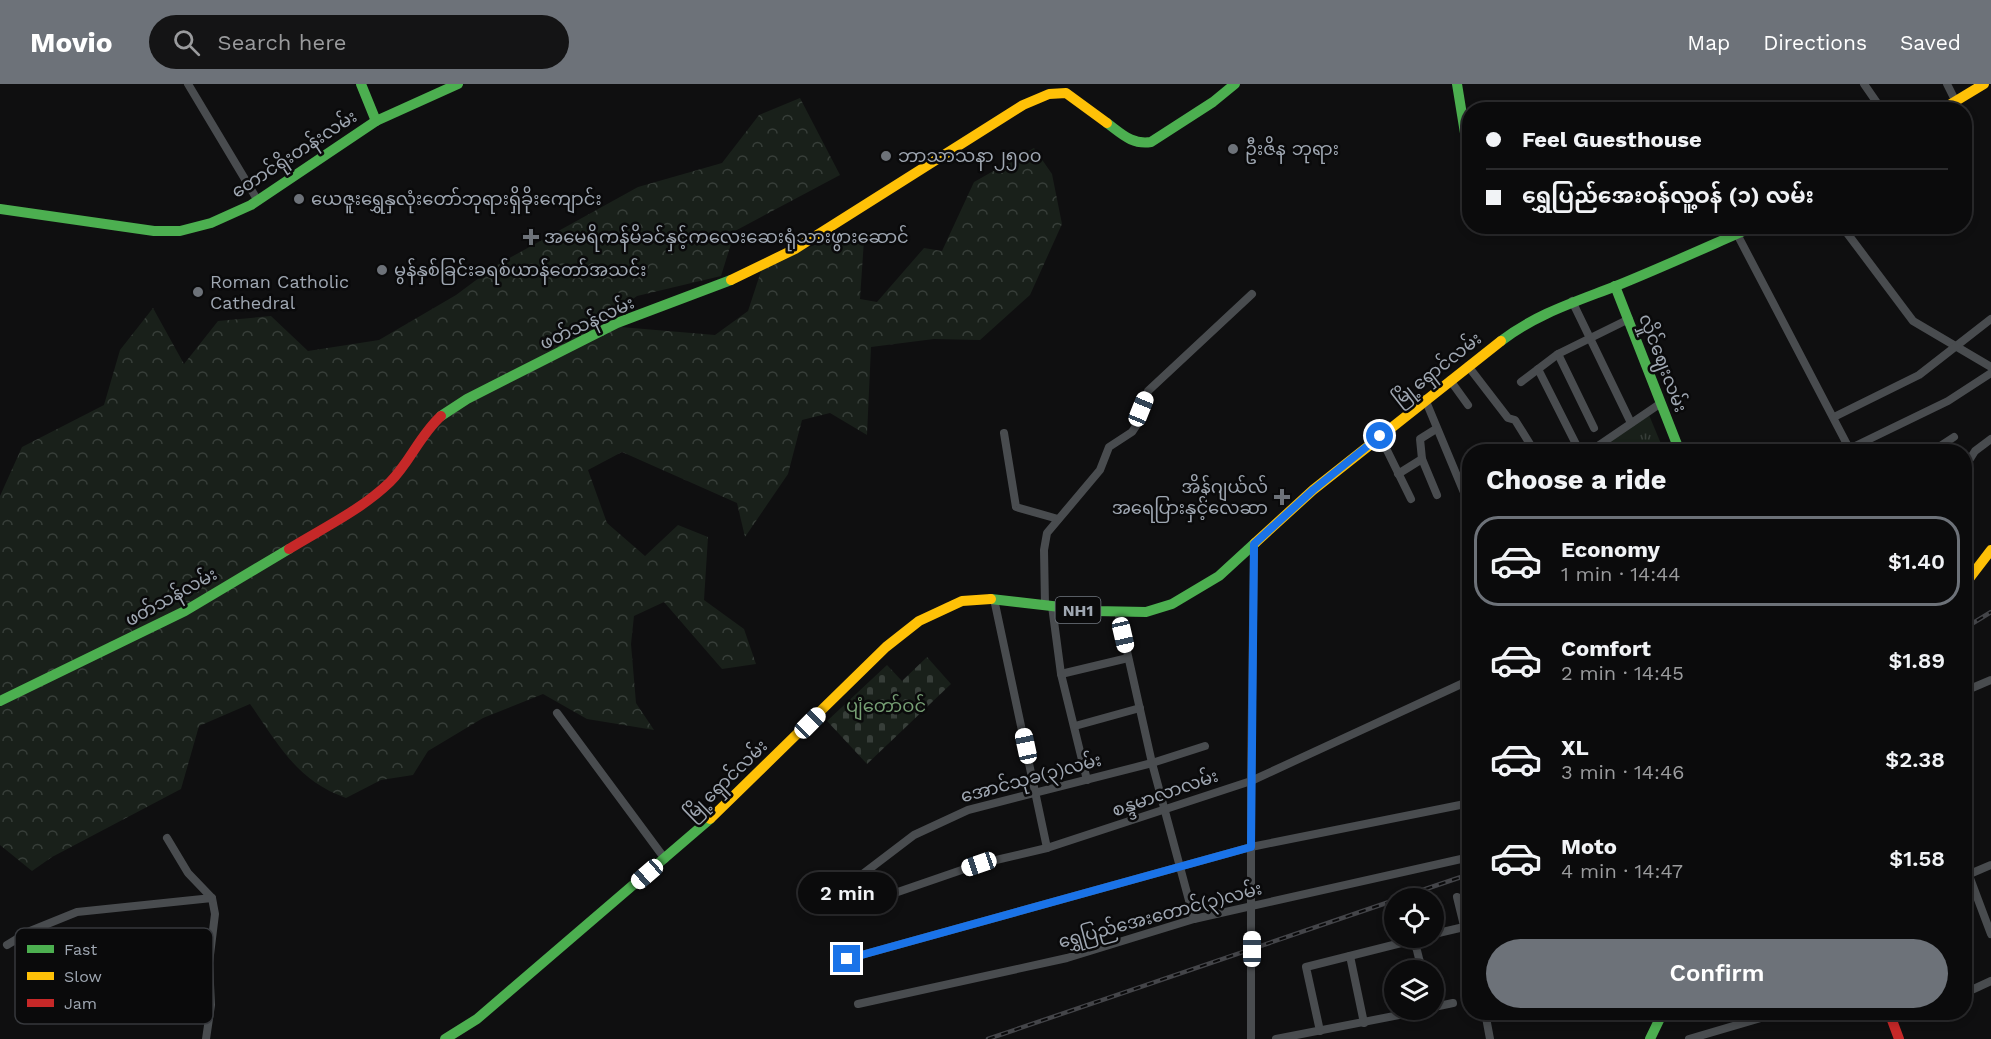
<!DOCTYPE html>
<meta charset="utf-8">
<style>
:root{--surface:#0b0b0c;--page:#141415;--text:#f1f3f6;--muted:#9a9b9d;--line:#2b2b2d;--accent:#6d7279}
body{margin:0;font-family:"Work Sans","Noto Sans Myanmar",sans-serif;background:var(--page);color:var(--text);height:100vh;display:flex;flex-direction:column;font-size:22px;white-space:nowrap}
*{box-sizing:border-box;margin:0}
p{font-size:20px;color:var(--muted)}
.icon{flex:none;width:33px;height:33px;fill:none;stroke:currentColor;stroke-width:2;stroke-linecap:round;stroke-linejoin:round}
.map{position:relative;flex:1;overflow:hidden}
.drawer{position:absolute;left:1462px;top:360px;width:510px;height:576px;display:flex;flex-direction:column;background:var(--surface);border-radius:24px;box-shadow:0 3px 9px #0003,0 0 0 2px var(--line)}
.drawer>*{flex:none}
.top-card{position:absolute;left:1462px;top:18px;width:510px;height:132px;border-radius:24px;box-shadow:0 3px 9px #0003,0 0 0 2px var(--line);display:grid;align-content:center;height:132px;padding:0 24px;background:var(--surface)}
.tools{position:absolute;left:1384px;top:804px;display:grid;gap:12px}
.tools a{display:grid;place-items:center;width:60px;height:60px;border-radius:50%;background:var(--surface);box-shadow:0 3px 9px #0003,0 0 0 2px var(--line);font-size:30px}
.end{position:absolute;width:27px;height:27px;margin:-14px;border:8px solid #1a73e8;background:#fff;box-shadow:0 0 0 3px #fff}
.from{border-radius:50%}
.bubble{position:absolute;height:42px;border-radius:21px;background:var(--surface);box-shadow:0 3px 9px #0003,0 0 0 2px var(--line);font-size:20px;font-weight:600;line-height:42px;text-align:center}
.car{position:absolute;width:18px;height:36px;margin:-18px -9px;border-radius:8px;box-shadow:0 0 4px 2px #0007;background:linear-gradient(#fff 24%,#345 0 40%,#fff 0 76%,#345 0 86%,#fff 0)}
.top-card b{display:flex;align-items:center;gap:21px;height:57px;font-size:22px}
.top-card b+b{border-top:2px solid var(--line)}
.top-card i{width:15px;height:15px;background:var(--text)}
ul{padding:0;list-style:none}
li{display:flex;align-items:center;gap:18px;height:90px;margin:0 12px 9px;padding:0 12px;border:3px solid transparent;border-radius:24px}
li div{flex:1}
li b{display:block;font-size:22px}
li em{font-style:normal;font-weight:600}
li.active{border-color:var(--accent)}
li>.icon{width:54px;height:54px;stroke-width:1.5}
h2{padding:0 24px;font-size:27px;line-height:72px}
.primary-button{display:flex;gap:12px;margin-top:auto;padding:12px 24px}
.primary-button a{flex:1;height:69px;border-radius:36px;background:var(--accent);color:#fff;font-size:24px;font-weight:600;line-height:69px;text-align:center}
header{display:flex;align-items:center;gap:36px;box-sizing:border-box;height:84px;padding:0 30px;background:var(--accent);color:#fff}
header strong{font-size:28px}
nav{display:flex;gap:33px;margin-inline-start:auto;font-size:21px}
.search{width:420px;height:54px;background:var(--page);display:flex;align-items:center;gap:15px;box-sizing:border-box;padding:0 21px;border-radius:33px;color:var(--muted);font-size:22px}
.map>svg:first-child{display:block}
.forest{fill:url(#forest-crowns)}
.cemetery{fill:url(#cemetery-stones)}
.park{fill:url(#park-tufts)}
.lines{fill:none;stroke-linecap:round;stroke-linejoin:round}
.street{stroke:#494c4f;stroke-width:8}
.fast{stroke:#4caf50;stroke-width:10}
.slow{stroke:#ffc107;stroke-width:10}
.jam{stroke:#c62828;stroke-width:10}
.rail-casing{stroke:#444549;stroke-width:4.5}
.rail{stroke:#0a0a0b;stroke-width:2;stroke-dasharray:7;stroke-linecap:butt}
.route{stroke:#1a73e8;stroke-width:8}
.poi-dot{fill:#6d7279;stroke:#0a0a0b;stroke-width:2}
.labels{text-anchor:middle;stroke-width:5;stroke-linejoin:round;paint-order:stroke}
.shield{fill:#0a0a0b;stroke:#727880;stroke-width:1.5}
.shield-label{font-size:16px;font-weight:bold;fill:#9fa7b2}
.poi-label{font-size:18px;fill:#9fa7b2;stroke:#0a0a0b;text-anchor:start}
.street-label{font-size:18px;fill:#9fa7b2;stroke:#0a0a0b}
.park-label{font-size:18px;fill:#769f74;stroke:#0a0a0b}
.key{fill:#0a0a0b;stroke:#37393d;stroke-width:1.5}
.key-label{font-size:16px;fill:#9fa7b2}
</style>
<header>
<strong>Movio</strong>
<div class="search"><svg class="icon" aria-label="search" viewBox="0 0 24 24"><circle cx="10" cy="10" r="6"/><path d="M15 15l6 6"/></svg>Search here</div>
<nav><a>Map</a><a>Directions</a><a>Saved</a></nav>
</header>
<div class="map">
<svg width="1991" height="955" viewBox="0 0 1991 955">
<defs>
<pattern id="forest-crowns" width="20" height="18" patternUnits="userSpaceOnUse" patternTransform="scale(1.5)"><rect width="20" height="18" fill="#19201a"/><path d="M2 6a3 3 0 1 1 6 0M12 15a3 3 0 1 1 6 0" fill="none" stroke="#373e39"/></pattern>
<pattern id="cemetery-stones" width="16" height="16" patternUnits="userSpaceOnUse" patternTransform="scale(1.5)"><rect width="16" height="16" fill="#19201a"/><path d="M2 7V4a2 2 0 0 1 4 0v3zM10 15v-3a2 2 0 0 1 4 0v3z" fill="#373e39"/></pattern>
<pattern id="park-tufts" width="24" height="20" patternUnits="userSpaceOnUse" patternTransform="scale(1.5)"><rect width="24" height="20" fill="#19201a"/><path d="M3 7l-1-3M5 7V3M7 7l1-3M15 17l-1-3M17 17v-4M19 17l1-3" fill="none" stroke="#373e39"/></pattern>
</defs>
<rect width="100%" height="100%" fill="#0f0f10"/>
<path class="forest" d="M800,14l40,77 -105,56 -14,45 -84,20 -40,29 118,10 33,-24 15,-46 62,-24 39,-1 -4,59 17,3 47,-54 18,3 32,-69 60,-34 18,26 10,50 -32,71 -50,45 -46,-1 -63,8 -4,88 -37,-22 -28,7 -14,54 -43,63 -8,-34 -115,-51 -34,18 19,53 38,33 33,-31 30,12 -4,63 40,29 12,35 -34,5 -58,-67 -30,14 -3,28 5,59 18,27 -67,-11 -44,-25 -60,24 -55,33 -15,24 -32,5 -35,18c-50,-18 -67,-53 -96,-94l-51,22 -18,63 -129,68 -20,14 -32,-26v-349l22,-49 82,-42 16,-55 33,-42 31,56 34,-43 53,-5 37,35 71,-11 77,-45 39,-29 143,-79 84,-24 37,-48z"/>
<path class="cemetery" d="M927,573l24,27 -84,80 -40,-43 60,-56 15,16z"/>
<path class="park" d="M1649,331l15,36 -69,1z"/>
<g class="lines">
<g class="street">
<path d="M188,0l70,117"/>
<path d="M1864,0l18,26"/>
<path d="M1947,0l8,16"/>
<path d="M1837,142l10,7 66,88 78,46"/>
<path d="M1737,150l114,218"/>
<path d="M1572,217l59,122"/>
<path d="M1558,270l36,74"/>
<path d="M1468,282l40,52 7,2 20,32"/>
<path d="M1538,285l42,83"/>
<path d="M1450,296l18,25"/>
<path d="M1521,298l37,-28 71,-35"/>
<path d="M1425,315l45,108"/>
<path d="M1834,333l85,-42 72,-56"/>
<path d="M1436,345l-16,10 2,20 15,36"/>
<path d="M1004,349l12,74 42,12"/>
<path d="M1380,352l31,63"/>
<path d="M1849,365l99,-48 43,-28"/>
<path d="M1589,368l72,-49"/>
<path d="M1931,368l23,-15"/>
<path d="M1965,383l10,-16 16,-12"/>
<path d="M1398,390l24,-15"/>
<path d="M994,515l53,249"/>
<path d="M1045,521l-1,-55 3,-17 53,-63 9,-23 23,-15 6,-9 10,-32 104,-97"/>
<path d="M1052,522l9,68 26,106"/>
<path d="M1118,527l34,152 42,156"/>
<path d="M1061,590l67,-16"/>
<path d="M1965,607l26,-11"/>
<path d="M557,629l108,146"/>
<path d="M1075,642l65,-18"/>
<path d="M167,754l21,35 24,25 3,16 -6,49 2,42 -5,34"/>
<path d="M1965,781l26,69"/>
<path d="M1965,792l26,-11"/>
<path d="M847,802l67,-51 54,-25 184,-47 53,-17"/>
<path d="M892,810l87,-30 68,-16 204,-67 219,-101"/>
<path d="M1457,813l13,53"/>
<path d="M1434,850l30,-7"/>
<path d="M1414,855l8,31"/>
<path d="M7,861l23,-14 47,-19 135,-14"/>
<path d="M1350,872l14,67"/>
<path d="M847,875l404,-112 219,-44"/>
<path d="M1965,909l26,-12"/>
<path d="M858,920l209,-46 127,-39 276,-62"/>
<path d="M1434,923l19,-4"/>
<path d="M1485,928l5,27"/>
<path d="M1320,947l-14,-64 115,-29"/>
<path d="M1251,955v-258l3,-236"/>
<path d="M1276,955l149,-29"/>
<path d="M1689,955l92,-27"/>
</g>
<g class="fast">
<path d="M361,0l15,37"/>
<path d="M1457,0l13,80"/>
<path d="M1107,39c15,11 25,22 44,19l62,-40 22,-18"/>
<path d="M0,125l154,22h26l31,-8 40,-18 125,-84 82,-37"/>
<path d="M1615,202l65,166"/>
<path d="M1501,257c35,-27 74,-39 115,-55 47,-19 93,-40 139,-60"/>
<path d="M441,332l26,-17 150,-76 114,-43"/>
<path d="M991,515l104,12 51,1 26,-8 47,-28 36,-33"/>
<path d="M0,617l185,-90 104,-62"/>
<path d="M445,955l32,-20 233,-200"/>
<path d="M1650,955l13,-27"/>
</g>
<g class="slow">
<path d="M1941,26l43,-26"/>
<path d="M731,196l64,-31 228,-144 26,-11 17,-1 41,30"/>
<path d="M1255,459l58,-53 188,-149"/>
<path d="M1965,500l26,-34"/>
<path d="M710,735l176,-172 33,-26 43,-20 29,-2"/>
</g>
<g class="jam">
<path d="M289,465c34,-21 72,-39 101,-67 20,-20 30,-47 51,-66"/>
<path d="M1889,928l10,27"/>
</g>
<defs>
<g id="rail">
<path d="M1965,544l26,-16"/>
<path d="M1399,814l71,-24"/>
<path d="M988,955l407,-139"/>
</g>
</defs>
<use href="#rail" class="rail-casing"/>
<use href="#rail" class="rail"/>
</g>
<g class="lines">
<path class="route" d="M847,875l404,-112 3,-303 59,-54 67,-54"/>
</g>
<g class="poi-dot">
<circle cx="1233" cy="65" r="6"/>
<circle cx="886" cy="72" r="6"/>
<circle cx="299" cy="115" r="6"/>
<path d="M528 144h6v6h6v6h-6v6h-6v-6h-6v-6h6z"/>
<circle cx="382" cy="186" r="6"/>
<circle cx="198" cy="208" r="6"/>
<path d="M1279 404h6v6h6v6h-6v6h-6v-6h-6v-6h6z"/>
</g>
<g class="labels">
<rect class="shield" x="1055.5" y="513" width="45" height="26" rx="4.5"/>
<g class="shield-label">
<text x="1078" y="532">NH1</text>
</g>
<g class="poi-label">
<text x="1245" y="71">ဦးဇိန ဘုရား</text>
<text x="898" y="78">ဘာသာသနာ၂၅၀၀</text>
<text x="311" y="121">ယေဇူးရွှေနှလုံးတော်ဘုရားရှိခိုးကျောင်း</text>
<text x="544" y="159">အမေရိကန်မိခင်နှင့်ကလေးဆေးရုံသားဖွားဆောင်</text>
<text x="394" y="192">မွန်နှစ်ခြင်းခရစ်ယာန်တော်အသင်း</text>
<text x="210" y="204">Roman Catholic<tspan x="210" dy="21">Cathedral</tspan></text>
<text x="1268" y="409" text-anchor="end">အိန်ဂျယ်လ်<tspan x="1268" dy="21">အရေပြားနှင့်လေဆာ</tspan></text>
</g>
<g class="street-label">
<text transform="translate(294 70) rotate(-33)" y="6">တောင်ရိုးတန်းလမ်း</text>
<text transform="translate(587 239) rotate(-25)" y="6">ဖတ်သန်လမ်း</text>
<text transform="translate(1663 279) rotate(69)" y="6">လှိုင်ဈေးလမ်း</text>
<text transform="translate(1437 285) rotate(-38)" y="6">မြို့ရှောင်လမ်း</text>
<text transform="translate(171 513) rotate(-29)" y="6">ဖတ်သန်လမ်း</text>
<text transform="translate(1031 694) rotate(-15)" y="6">အောင်သုခ(၃)လမ်း</text>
<text transform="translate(726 696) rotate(-44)" y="6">မြို့ရှောင်လမ်း</text>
<text transform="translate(1165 709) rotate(-19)" y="6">စန္ဒမာလာလမ်း</text>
<text transform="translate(1160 831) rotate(-15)" y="6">ရွှေပြည်အေးတောင်(၃)လမ်း</text>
</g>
<g class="park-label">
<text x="886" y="628">ပျံတော်ဝင်</text>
</g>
</g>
<rect x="15" y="844" width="198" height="96" rx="9" class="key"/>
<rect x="27" y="861" width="27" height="8" fill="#4caf50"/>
<rect x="27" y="888" width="27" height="8" fill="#ffc107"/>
<rect x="27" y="915" width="27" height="8" fill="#c62828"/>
<g class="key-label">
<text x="64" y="871">Fast</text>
<text x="64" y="898">Slow</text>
<text x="64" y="925">Jam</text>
</g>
</svg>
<div class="tools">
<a><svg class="icon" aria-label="locate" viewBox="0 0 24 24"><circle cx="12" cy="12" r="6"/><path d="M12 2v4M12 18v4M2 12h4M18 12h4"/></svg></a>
<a><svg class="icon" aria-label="layers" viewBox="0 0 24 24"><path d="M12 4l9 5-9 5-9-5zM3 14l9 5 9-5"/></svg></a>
</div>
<i class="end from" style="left:1380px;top:352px"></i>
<i class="end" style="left:847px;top:875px"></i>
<div class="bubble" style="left:798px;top:788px;width:99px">2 min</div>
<i class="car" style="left:1141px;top:325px;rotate:22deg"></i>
<i class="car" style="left:1123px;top:551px;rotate:167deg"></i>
<i class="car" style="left:810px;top:639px;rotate:45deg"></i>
<i class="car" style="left:1026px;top:662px;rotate:348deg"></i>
<i class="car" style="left:979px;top:780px;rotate:251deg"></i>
<i class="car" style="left:647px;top:790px;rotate:229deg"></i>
<i class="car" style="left:1252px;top:865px;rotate:0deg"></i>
<div class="top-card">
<b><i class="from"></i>Feel Guesthouse</b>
<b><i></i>ရွှေပြည်အေးဝန်လူ့ဝန် (၁) လမ်း</b>
</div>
<section class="drawer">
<h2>Choose a ride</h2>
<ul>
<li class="active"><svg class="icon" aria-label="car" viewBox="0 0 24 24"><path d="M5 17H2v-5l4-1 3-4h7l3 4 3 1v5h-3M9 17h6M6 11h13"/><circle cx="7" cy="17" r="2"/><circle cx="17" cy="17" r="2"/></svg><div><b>Economy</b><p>1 min · 14:44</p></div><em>$1.40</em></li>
<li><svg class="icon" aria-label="car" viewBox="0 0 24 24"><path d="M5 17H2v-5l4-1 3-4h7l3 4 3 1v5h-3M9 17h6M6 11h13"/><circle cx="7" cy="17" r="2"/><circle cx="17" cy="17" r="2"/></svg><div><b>Comfort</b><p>2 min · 14:45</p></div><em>$1.89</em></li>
<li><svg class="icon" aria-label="car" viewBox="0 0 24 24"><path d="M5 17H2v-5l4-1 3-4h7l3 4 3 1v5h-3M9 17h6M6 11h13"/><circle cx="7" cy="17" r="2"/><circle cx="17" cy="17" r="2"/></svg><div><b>XL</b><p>3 min · 14:46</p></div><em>$2.38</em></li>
<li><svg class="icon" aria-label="car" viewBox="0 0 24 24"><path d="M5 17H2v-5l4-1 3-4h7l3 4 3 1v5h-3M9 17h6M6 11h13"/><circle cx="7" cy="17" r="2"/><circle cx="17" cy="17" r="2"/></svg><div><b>Moto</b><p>4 min · 14:47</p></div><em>$1.58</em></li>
</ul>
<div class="primary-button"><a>Confirm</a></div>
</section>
</div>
